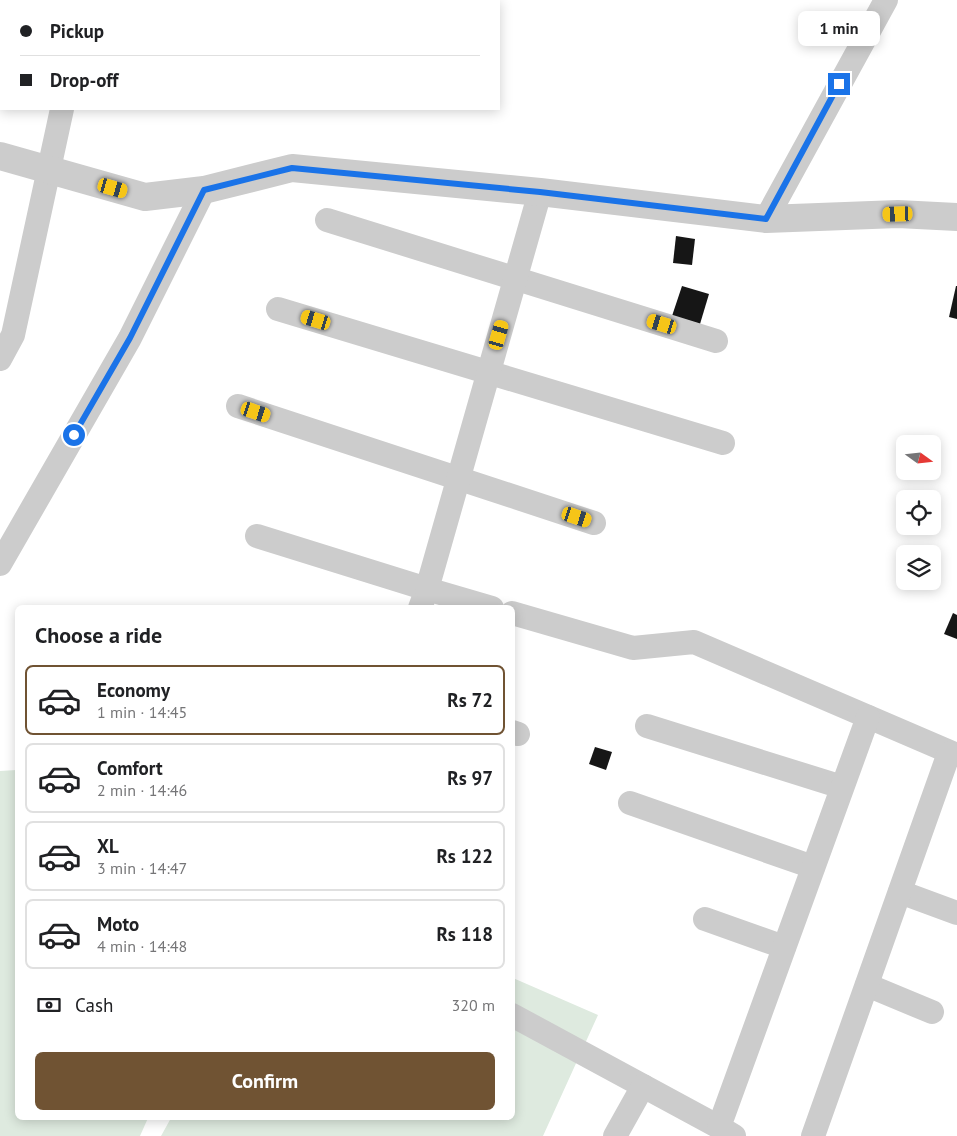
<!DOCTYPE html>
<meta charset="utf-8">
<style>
:root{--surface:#fff;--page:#f6f6f6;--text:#202124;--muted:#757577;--line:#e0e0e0;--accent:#705333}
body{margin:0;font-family:"PT Sans",sans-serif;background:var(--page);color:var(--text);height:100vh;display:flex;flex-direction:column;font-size:19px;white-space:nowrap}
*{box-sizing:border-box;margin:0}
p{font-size:16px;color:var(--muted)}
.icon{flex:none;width:28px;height:28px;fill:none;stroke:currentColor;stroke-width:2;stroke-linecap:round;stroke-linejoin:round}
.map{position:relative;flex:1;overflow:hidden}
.drawer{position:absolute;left:15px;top:605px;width:500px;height:515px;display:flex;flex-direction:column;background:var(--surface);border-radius:8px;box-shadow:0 2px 12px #0003}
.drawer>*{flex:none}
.banner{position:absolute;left:0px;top:0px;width:500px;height:110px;box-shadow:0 2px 12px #0003;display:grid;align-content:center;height:110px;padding:0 20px;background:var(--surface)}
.needle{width:32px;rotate:105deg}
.tools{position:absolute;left:896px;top:435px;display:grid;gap:10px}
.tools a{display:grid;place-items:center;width:45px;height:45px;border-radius:8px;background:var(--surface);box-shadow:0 2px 12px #0003;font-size:25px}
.end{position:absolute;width:22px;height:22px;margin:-11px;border:6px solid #1a73e8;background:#fff;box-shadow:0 0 0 2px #fff}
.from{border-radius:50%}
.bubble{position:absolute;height:35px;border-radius:8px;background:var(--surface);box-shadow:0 2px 12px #0003;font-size:16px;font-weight:700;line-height:35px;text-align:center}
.car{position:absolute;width:15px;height:30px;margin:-15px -8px;border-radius:6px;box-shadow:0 0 4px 1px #0007;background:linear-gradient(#f5c518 24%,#345 0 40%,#f5c518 0 76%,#345 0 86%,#f5c518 0)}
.banner b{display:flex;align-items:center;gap:18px;height:48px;font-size:19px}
.banner b+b{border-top:1px solid var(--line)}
.banner i{width:12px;height:12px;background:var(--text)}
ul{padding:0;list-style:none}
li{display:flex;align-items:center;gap:15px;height:70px;margin:0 10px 8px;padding:0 10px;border:2px solid var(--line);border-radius:8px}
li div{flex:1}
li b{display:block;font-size:19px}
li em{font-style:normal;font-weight:700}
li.on{border-color:var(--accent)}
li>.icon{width:45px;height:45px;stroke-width:1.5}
h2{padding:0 20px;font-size:22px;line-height:60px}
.pay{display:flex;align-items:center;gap:12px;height:55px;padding:0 20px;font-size:19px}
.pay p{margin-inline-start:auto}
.action{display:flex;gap:10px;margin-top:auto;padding:10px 20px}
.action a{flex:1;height:58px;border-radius:8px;background:var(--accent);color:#fff;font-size:20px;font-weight:700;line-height:58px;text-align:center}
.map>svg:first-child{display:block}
.green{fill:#deeadf}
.building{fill:#161616}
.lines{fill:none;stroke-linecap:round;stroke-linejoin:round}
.minor{stroke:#ccc;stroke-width:24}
.tertiary{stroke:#ccc;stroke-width:28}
.route{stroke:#1a73e8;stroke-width:6}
</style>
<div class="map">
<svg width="957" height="1136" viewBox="0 0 957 1136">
<rect width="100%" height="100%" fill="#fff"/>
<g class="green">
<path d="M17,770l1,348h130l-8,18h-140v-365z"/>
<path d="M513,978l85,37 -55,121h-382l10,-18h341z"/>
</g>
<g class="building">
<path d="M676,236l19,3 -3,26 -19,-2z"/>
<path d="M682,286l27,8 -9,30 -28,-8z"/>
<path d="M956,286h1v33l-8,-2z"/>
<path d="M953,613l4,2v24l-13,-5z"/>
<path d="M595,747l17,5 -6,18 -17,-6z"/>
</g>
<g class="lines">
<g class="minor">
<path d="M185,0l4,1"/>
<path d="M86,1v-1"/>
<path d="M0,48h1"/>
<path d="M766,219l120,-219"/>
<path d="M327,220l389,121"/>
<path d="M278,309l445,134"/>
<path d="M0,359l13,-24 49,-226"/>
<path d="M238,406l356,117"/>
<path d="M257,536l170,53 -7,19"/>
<path d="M0,564l130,-226 74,-148"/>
<path d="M492,608l-65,-19 113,-397"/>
<path d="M512,613l121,35 61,-6 263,113"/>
<path d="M647,726l195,61"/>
<path d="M512,732l6,2"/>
<path d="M630,803l183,64"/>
<path d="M900,892l57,21"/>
<path d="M705,919l79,28"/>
<path d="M867,985l65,27"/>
<path d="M512,1015l207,112"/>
<path d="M615,1136l28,-50"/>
<path d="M734,1136l-15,-9 149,-410"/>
<path d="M813,1136l136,-383"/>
</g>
<path class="tertiary" d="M0,156l145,41 59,-7 88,-22 248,24 226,27 132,-5 59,3"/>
</g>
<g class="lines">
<path class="route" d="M74,435l56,-97 74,-148 88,-22 248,24 226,27 73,-135"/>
</g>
</svg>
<div class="tools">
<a><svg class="needle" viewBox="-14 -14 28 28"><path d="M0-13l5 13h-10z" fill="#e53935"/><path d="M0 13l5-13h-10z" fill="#757577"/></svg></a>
<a><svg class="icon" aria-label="locate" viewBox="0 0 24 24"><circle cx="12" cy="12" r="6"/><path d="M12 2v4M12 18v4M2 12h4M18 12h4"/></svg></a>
<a><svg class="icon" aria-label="layers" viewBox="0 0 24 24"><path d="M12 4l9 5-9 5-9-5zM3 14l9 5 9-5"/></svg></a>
</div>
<i class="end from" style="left:74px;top:435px"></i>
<i class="end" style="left:839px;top:84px"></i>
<div class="bubble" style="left:798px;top:11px;width:82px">1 min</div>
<i class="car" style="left:113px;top:188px;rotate:106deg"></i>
<i class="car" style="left:898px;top:214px;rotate:268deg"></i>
<i class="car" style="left:316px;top:320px;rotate:287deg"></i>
<i class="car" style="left:662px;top:324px;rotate:287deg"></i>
<i class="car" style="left:499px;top:335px;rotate:16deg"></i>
<i class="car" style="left:256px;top:412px;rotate:108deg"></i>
<i class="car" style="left:577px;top:517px;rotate:108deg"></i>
<div class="banner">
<b><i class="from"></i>Pickup</b>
<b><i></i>Drop-off</b>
</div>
<section class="drawer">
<h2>Choose a ride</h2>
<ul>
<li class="on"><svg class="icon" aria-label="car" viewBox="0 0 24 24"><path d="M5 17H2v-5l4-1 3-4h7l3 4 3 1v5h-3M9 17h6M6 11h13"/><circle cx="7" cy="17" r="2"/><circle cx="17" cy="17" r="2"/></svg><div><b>Economy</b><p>1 min · 14:45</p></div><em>Rs 72</em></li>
<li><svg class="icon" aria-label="car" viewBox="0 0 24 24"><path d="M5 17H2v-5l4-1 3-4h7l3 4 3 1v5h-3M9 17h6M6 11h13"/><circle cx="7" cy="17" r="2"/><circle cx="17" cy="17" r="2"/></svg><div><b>Comfort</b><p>2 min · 14:46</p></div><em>Rs 97</em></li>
<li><svg class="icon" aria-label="car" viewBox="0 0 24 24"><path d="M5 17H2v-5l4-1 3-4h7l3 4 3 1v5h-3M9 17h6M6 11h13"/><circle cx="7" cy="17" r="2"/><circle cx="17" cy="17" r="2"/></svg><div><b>XL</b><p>3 min · 14:47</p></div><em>Rs 122</em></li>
<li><svg class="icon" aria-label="car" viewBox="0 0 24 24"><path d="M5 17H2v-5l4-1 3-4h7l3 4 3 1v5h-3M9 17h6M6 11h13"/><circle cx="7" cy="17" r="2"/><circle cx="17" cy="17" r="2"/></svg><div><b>Moto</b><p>4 min · 14:48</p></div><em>Rs 118</em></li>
</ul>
<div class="pay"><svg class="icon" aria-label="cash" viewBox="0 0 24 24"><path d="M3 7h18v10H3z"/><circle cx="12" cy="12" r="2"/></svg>Cash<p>320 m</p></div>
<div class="action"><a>Confirm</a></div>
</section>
</div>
